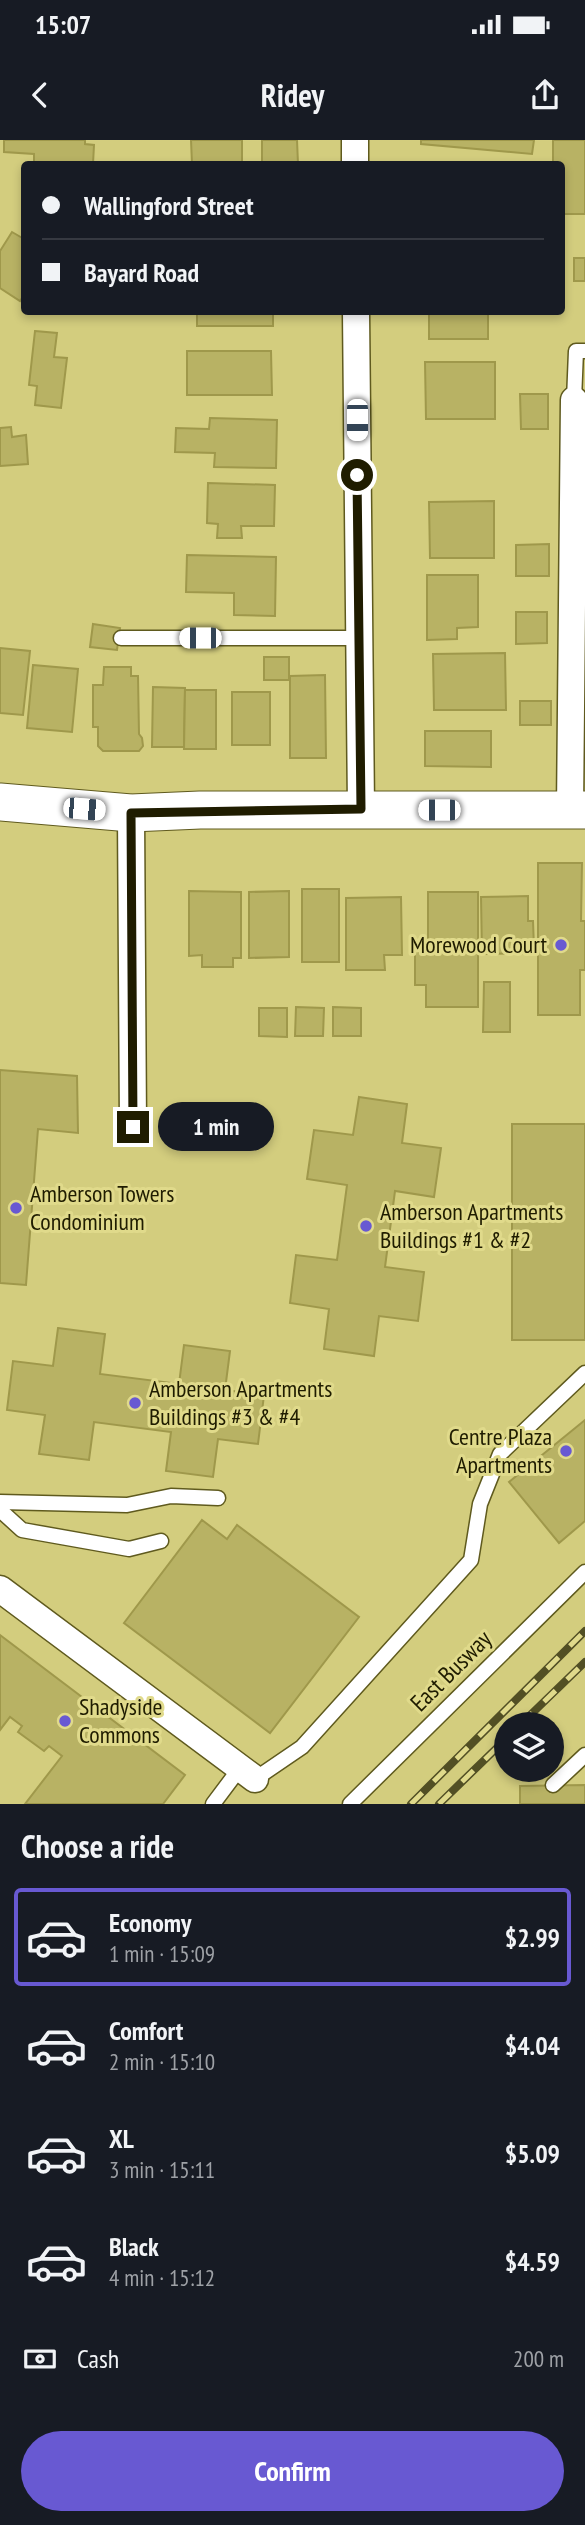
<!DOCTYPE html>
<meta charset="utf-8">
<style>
:root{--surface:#171b24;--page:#242831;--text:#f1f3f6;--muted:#9ea1a6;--line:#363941;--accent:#6859d2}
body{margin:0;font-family:"PT Sans Narrow",sans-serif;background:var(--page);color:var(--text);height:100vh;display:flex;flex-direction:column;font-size:26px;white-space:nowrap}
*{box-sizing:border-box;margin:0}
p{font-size:23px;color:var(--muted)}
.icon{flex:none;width:38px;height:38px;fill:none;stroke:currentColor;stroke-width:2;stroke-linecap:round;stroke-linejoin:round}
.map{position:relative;height:1664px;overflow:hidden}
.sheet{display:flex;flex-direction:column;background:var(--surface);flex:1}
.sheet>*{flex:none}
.top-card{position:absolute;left:21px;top:21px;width:544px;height:154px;border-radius:7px;box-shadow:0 4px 10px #0003;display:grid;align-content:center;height:154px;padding:0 21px;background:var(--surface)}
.tools{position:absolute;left:494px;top:1572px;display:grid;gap:14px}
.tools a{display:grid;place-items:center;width:70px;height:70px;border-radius:50%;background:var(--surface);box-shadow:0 4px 10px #0003;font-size:35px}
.end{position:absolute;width:32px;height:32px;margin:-16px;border:9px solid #1f1c00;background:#fff;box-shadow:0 0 0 4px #fff}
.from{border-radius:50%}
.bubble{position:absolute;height:49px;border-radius:24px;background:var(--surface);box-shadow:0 4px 10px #0003;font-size:23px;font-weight:700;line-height:49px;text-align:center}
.car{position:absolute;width:21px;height:42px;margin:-21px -10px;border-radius:9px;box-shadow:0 0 5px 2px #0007;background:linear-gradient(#fff 24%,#345 0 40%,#fff 0 76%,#345 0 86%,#fff 0)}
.top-card b{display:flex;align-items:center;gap:24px;height:66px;font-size:26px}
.top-card b+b{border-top:2px solid var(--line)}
.top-card i{width:18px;height:18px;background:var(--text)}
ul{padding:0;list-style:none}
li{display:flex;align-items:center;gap:21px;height:98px;margin:0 14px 10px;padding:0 7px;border:4px solid transparent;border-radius:7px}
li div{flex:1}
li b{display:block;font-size:26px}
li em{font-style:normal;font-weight:700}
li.active{border-color:var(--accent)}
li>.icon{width:63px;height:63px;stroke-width:1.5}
h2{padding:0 21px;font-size:32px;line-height:84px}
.pay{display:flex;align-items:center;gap:18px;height:77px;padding:0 21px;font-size:26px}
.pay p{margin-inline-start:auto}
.action{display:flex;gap:14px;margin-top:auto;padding:14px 21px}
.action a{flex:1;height:80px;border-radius:42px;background:var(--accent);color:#fff;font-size:28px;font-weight:700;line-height:80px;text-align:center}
.status{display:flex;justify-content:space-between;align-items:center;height:49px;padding:0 35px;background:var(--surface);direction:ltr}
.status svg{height:19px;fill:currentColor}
header{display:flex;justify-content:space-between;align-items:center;height:91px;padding:0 21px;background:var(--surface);font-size:32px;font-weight:700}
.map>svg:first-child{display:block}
.building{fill:#b8b264;stroke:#9f984b;stroke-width:2}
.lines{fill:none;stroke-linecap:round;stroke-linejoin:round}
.lane-casing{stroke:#5f5a1e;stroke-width:17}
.street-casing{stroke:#5f5a1e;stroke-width:29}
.secondary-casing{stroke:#5f5a1e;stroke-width:39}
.lane{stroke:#fff;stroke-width:14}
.street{stroke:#fff;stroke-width:26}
.secondary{stroke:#fff;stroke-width:37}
.rail-casing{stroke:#524f24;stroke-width:8}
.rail{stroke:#e0da8b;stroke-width:5;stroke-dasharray:16;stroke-linecap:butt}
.route{stroke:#1f1c00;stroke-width:9}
.poi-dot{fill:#6859d2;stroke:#e0da8b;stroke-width:2.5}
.labels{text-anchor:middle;stroke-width:6;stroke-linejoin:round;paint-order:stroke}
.poi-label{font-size:24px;fill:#1f1c00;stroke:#e0da8b;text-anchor:start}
.street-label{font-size:24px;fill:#1f1c00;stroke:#e0da8b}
</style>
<div class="status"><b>15:07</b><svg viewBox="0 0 49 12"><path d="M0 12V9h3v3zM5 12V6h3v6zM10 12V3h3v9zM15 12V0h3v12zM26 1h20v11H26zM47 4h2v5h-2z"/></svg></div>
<header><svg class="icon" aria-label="back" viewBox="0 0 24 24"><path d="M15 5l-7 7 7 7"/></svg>Ridey<svg class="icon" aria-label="share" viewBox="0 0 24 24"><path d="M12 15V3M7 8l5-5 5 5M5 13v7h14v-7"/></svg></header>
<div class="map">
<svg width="585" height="1664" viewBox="0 0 585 1664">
<rect width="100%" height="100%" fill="#d3cd7e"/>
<g class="building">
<path d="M4,0h81v4l9,1 -1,19h-59v-10l-30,-2z"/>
<path d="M191,0h51v24h-50z"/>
<path d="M262,0h35l1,24h-36z"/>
<path d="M421,0h113l-2,14 -111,-10z"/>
<path d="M553,0h32v74h-23v-50h-9z"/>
<path d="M12,92l12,7v56l-4,6 -20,-13v-37z"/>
<rect x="574" y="118" width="11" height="23"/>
<rect x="197" y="172" width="76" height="14"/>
<rect x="429" y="172" width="59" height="27"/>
<path d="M35,191l22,2 -3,24 13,1 -6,50 -26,-3 2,-19 -8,-1z"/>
<path d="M187,211h84l1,44h-85z"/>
<path d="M425,222h70v57h-69z"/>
<path d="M520,254h28v35h-27z"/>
<path d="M210,278l67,2 -1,48 -62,-1 1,-14 -40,-1 1,-24 33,1z"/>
<path d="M11,287l1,10 14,-2 2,29 -28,2v-38z"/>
<path d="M208,343l67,2 -1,41h-33l1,12h-25l1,-14 -11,-1z"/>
<path d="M494,361v57h-64l-1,-56z"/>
<path d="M549,404v32h-33v-31z"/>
<path d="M187,415l89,2 -1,59 -41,-1v-22l-48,-1z"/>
<path d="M427,435h51v52l-21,1v11l-30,1z"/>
<path d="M516,472h31v31l-31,1z"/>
<path d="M93,484l27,4 -3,22 -27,-3z"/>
<path d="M0,508l30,3 -7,64 -23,-2z"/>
<path d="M505,513l1,57h-72l-1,-56z"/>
<rect x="264" y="517" width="25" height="23"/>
<path d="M33,525l45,4 -6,63 -45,-4z"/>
<path d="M104,527h27v9h7l1,58 3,4 1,8 -4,5h-36l-5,-5v-19h-5v-42h10z"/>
<path d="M325,535l1,83h-36v-82z"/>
<path d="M153,547l32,1 -1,59h-32z"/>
<path d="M185,550h31v59h-32z"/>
<rect x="232" y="552" width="38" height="53"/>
<rect x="520" y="561" width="31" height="24"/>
<path d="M425,591h66v36l-66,-1z"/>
<path d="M538,723h44l-1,58h4v49h-5v45h-42z"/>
<rect x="302" y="749" width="37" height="73"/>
<path d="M189,751l52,1v66h-8v9h-31v-12l-13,1z"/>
<path d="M289,751v66l-40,1v-66z"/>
<path d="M428,752h50v115h-52v-22h-11v-36h13z"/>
<path d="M528,756v25h5l1,27h-5v5l-47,1 -1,-57z"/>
<path d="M401,757l1,58h-18l1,15h-39v-72z"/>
<path d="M484,842h26v50h-27z"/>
<path d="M296,867l28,1 -1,28h-28z"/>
<path d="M333,867l28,1v28h-28z"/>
<path d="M259,868h28v29l-28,-1z"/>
<path d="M0,930l77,6 1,57 -40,-4 -12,156 -26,-2z"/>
<path d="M359,957l48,7 -5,39 39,5 -7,49 -39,-6 -10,76 39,5 -6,49 -39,-5 -5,40 -50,-7 5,-40 -39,-6 6,-48 41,5 10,-75 -40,-6 7,-49 39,5z"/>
<rect x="512" y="984" width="73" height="216"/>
<path d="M58,1188l47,6 -5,40 79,10 5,-39 46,6 -5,39 39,5 -6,49 -40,-5 -5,38 -47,-6 5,-39 -77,-10 -5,38 -50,-6 6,-39 -38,-5 6,-49 40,5z"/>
<path d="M585,1280v101l-26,22 -50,-61z"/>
<path d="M202,1380l25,19 10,-14 122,92 -89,116 -146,-110z"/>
<path d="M0,1495l185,140 -22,29h-138l37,-48 -13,-10 -5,5 -26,-19 4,-6 -12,-9 -10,13z"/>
<path d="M585,1645v19h-65v-18z"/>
</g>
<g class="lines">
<defs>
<g id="lane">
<path d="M574,260l2,-49h9"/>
<path d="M121,498h237"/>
<path d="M0,1362l127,3 44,-9 47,2"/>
<path d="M0,1370l22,20 107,19 32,-8"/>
<path d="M255,1639l47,-32 169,-187 9,-56 20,-50 85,-81"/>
<path d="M553,1645l32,-30"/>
<path d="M213,1664l27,-36"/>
<path d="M350,1664l235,-232"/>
</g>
<g id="street">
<path d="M355,0v24"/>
<path d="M356,172l5,497"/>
<path d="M570,670l4,-410"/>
<path d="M131,673l2,314"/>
<path d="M0,1449l255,190"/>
</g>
<path id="secondary" d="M0,662l131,11 69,-3h385"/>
</defs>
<use href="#lane" class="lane-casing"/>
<use href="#street" class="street-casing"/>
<use href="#secondary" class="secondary-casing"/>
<use href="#lane" class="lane"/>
<use href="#street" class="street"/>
<use href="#secondary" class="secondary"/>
<defs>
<g id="rail">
<path d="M521,1584l64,-62"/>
<path d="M411,1664l174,-173"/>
<path d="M439,1664l67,-65"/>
</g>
</defs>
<use href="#rail" class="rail-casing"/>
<use href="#rail" class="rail"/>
</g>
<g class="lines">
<path class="route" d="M133,987l-2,-314 230,-4 -4,-334"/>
</g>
<g class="poi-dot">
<circle cx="561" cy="805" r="7"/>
<circle cx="16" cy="1068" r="7"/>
<circle cx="366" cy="1086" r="7"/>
<circle cx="135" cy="1263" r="7"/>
<circle cx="566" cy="1311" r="7"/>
<circle cx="65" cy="1581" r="7"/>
</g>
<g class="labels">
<g class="poi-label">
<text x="547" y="813" text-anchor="end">Morewood Court</text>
<text x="30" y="1062">Amberson Towers<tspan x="30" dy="28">Condominium</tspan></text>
<text x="380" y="1080">Amberson Apartments<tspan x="380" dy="28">Buildings #1 &amp; #2</tspan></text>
<text x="149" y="1257">Amberson Apartments<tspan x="149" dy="28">Buildings #3 &amp; #4</tspan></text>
<text x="552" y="1305" text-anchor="end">Centre Plaza<tspan x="552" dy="28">Apartments</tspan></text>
<text x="79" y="1575">Shadyside<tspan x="79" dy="28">Commons</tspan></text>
</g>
<g class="street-label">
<text transform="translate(451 1531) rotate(-45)" y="8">East Busway</text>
</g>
</g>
</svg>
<div class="tools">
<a><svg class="icon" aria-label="layers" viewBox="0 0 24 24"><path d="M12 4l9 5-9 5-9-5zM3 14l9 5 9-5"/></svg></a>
</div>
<i class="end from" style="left:357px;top:335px"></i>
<i class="end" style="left:133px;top:987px"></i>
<div class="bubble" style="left:158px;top:962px;width:116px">1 min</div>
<i class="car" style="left:357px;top:280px;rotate:180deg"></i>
<i class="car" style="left:200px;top:498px;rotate:270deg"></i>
<i class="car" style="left:84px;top:669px;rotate:95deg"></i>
<i class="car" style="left:439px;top:670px;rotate:270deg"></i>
<div class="top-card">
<b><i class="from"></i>Wallingford Street</b>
<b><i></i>Bayard Road</b>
</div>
</div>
<section class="sheet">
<h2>Choose a ride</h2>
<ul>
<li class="active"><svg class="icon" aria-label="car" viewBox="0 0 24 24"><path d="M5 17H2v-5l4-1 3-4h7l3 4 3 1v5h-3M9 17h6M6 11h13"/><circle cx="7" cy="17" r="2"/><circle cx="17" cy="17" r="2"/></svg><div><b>Economy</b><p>1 min · 15:09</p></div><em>$2.99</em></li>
<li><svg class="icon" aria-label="car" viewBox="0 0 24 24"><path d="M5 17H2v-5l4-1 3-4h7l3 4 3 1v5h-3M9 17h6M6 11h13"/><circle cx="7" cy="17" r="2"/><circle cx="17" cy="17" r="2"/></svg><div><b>Comfort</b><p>2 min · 15:10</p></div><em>$4.04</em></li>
<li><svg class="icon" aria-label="car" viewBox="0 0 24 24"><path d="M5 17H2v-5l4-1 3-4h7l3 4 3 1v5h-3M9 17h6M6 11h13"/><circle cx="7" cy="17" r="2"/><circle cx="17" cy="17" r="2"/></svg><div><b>XL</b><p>3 min · 15:11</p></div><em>$5.09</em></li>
<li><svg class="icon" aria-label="car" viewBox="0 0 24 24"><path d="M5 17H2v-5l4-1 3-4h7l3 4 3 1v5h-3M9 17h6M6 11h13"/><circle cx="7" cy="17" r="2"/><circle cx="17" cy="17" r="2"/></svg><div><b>Black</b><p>4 min · 15:12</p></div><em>$4.59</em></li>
</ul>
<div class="pay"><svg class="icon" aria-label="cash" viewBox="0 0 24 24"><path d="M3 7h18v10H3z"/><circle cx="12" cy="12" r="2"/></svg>Cash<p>200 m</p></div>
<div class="action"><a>Confirm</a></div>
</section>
